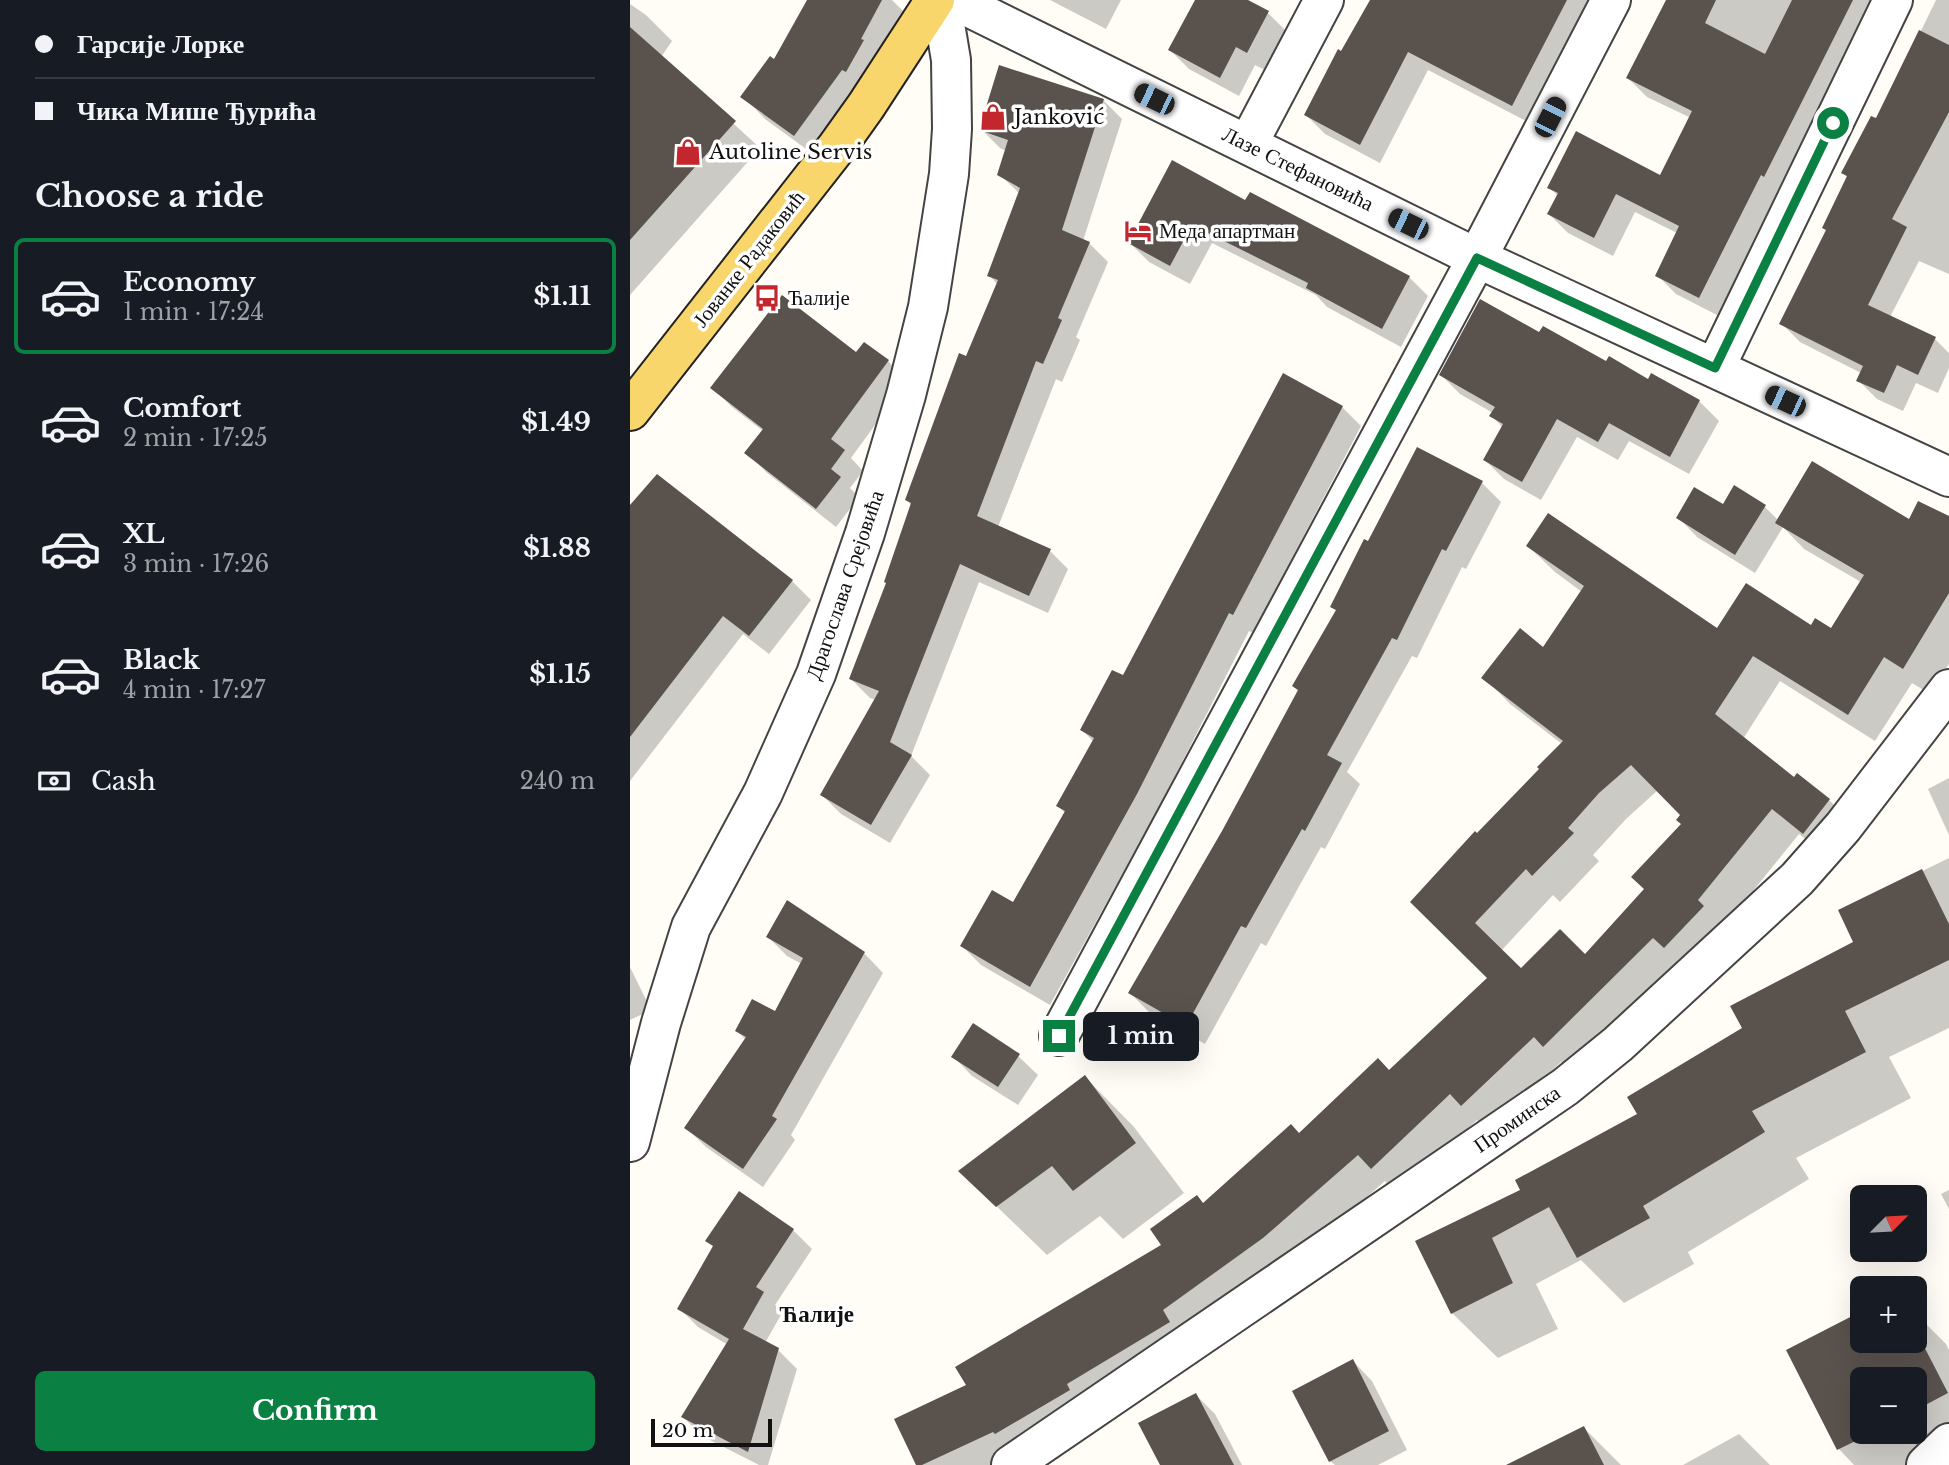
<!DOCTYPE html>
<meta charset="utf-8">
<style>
:root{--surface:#171b24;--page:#242831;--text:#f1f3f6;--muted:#9ea1a6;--line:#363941;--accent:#0b8043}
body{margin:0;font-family:"Libre Baskerville",serif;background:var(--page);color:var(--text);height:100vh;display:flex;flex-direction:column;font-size:26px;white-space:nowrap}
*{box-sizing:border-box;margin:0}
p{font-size:23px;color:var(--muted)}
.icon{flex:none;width:38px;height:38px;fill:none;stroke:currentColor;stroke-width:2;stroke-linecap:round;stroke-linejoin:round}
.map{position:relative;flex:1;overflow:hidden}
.drawer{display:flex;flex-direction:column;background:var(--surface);width:630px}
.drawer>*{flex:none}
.hud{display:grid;align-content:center;height:154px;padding:0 35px;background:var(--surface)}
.needle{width:46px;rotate:66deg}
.buttons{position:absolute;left:1220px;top:1185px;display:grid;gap:14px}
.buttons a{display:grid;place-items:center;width:77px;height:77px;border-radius:10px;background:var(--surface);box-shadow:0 7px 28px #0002;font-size:35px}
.scale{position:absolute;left:21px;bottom:18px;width:121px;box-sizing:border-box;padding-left:7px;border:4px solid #111;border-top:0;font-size:19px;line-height:24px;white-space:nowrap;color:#111;-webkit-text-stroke:5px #fff;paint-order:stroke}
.end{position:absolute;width:32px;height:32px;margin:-16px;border:9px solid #0b8043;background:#fff;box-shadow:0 0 0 4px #fff}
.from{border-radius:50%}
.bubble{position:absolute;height:49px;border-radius:10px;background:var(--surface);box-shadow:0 7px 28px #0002;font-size:23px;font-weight:800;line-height:49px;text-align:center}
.car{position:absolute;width:21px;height:42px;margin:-21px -10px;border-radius:9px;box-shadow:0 0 5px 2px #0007;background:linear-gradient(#222 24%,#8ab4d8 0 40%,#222 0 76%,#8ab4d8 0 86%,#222 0)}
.hud b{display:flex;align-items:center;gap:24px;height:66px;font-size:26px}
.hud b+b{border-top:2px solid var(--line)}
.hud i{width:18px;height:18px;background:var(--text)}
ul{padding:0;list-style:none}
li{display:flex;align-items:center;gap:21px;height:116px;margin:0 14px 10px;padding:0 21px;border:4px solid transparent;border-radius:10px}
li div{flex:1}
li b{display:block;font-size:26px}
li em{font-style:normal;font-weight:800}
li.active{border-color:var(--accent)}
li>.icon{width:63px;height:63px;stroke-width:1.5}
h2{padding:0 35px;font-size:32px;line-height:84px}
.pay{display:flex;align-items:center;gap:18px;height:77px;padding:0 35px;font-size:26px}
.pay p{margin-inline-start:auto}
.action{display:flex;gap:14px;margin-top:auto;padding:14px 35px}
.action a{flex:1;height:80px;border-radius:10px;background:var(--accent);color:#fff;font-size:28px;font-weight:800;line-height:80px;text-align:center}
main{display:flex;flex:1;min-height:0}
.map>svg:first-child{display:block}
.shadow{fill:#0003;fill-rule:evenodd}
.building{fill:#5a524d;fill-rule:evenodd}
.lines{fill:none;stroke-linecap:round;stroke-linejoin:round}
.minor-casing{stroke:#444;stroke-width:42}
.major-casing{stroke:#222;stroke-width:42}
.minor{stroke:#fff;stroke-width:38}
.major{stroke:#f9d66b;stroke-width:38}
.route{stroke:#0b8043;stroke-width:9}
.labels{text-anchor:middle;stroke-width:7;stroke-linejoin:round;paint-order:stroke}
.poi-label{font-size:21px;fill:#111;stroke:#fff;text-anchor:start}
.street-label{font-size:21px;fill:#111;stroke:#fff}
.neighbourhood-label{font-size:23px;font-weight:bold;fill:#111;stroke:#fff}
</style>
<main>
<section class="drawer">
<div class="hud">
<b><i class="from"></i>Гарсије Лорке</b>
<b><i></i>Чика Мише Ђурића</b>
</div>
<h2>Choose a ride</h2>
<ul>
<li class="active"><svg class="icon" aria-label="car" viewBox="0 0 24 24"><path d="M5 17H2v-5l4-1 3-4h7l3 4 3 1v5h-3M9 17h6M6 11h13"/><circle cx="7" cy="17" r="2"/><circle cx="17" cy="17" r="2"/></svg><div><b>Economy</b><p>1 min · 17:24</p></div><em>$1.11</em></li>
<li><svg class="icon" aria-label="car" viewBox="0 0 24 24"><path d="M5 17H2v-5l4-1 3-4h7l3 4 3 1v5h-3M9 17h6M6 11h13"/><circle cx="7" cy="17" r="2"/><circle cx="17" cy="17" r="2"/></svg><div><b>Comfort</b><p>2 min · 17:25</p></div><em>$1.49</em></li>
<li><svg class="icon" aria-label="car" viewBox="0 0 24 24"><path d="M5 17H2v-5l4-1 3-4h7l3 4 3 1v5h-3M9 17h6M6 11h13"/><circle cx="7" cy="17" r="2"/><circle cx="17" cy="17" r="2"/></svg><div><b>XL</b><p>3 min · 17:26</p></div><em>$1.88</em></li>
<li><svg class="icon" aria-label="car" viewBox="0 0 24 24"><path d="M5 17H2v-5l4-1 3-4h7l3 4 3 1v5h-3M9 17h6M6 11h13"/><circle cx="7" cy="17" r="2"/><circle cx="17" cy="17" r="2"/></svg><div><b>Black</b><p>4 min · 17:27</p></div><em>$1.15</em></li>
</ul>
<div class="pay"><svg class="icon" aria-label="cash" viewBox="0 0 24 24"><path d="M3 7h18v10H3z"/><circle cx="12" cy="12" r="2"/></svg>Cash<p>240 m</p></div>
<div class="action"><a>Confirm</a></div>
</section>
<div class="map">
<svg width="1319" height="1465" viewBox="0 0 1319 1465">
<rect width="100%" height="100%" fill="#fffdf5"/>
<g class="shadow">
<path d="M179,0h83l16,16 -91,141 -52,-38 -22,-23 32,-35z"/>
<path d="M420,0h71l-15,29z"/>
<path d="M567,0h48l23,13 19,19 -20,39 -12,-6 -16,31 -50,-27 -19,-19z"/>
<path d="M742,0h229l-69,124 -104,-54 -48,93 -55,-29 -19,-19z"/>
<path d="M1038,0h212l-161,316 -43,-22 -19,-19 20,-42 -42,-21 -22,44 -45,-23 -19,-19 9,-18 -9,-9 112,-10 30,-59 -44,-21 -19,-19z"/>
<path d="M1306,0h13v274l-30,-13 -29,56 44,21 15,15v15l-11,25 -22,-10 -13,28 -26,-12 -19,-19 3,-7 -61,-31 -19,-19 47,-92 20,-53 -5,-5 34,-52z"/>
<path d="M0,4l16,11 26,26 -11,16 99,91 -130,147z"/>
<path d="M473,100l19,19 -39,122 6,2 19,19 -32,75 4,3 -18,42 -6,-3 -58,148 51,23 19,19 -20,44 -69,-31 -68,174 19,19 -40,68 -49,-29 -19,-19 54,-95 -6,-2 -19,-19 37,-96 24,-77 -5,-6 91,-215 -9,-10 31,-81 -21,-20 7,-23 -6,-3 -19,-19z"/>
<path d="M616,202l163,75 19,19 -27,51 -74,-40 -11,-12 -104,-52 -22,41 -41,-22 -19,-19z"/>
<path d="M910,335l108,46 4,-6 47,26 20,20 -30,53 -60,-33 -11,19 -41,-23 -36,63 -37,-21 -19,-19 18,-32 -11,-12 1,-3 -33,-19 -19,-19z"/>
<path d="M235,344l23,17 19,20 -56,77 12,13 -13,17 9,9 -23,30 -70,-55 -19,-20 16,-21 -31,-24 -19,-19 144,-33z"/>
<path d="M712,407l19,19 -108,207 -4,-2 -93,182 -106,192 -69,-40 -19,-19 52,-41 51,-92 -7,-7 36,-64 -12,-12z"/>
<path d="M852,483l19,19 -35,67 -4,-2 -45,91 -5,-2 -65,116 13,12 -35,65 -4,-2 -55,99 -5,-3 -56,101 -56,-32 -19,-19 93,-161 76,-141 -5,-5 43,-75 -5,-5 37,-62z"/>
<path d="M1289,503l30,15v146l-19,30 -18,-11 -37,58 -95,-60 -37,58 52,41 34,20 27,27 -25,32 -32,-25 -76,94 -152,144 -10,-10 -72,69 -12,-11 -79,74 -13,-13 -95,83 -284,201h-88l50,-79 195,-141 41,-41 185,-132 100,-94 -77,-76 65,-66 85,-92 -52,-40 -26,-27 59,-28 39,-57 -27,-20 -27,-26 190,84 93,-3 20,3 30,-48 -57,-33 -21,-22 -28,46 -58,-36 -19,-20 45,-10 41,-1 15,15h131zM1028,790l25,25v9l-37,65 -61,67 -65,13 -19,-18 52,-56 7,7 39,-41 -6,-6 33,-36z"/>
<path d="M0,561l162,20 19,19 -42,54 -26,-20 -113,147z"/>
<path d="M1319,778v57l-21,-46z"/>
<path d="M1319,858v170l-60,29 22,41 -115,60 13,21 -121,73 6,12 -70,39 -43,-43 -45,24 22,45 -60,29 -46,-45 -34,-71 105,-51 116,-77 216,-172 -15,-31z"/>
<path d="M138,937l96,16 19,20 -92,162 4,5 -32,47 -57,-40 -20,-19 60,-88 -9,-9 38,-18 27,-49 -15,-8z"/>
<path d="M0,967l21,43 -21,10z"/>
<path d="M323,1056h65l20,19 -20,30 -46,-29z"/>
<path d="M455,1077l49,50 50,66 -61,46 -23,-23 -53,39 -87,-84z"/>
<path d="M1319,1190v19l-8,-15z"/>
<path d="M163,1230l19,19 -37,56 7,8 -17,30 13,7 19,19 -29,96h-9l-57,-29 -19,-19 45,-72 -30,-18 -19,-19 35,-61z"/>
<path d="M1232,1312v28h52v-28l32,32 3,6v115h-95l-15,-16 -51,-98zM1232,1379h52v53h-52z"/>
<path d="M723,1361l19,20 35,69 -29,15h-43l-5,-4z"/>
<path d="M566,1395l19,19 27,51h-80z"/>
<path d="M954,1428l37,37h-112z"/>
<path d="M1109,1434l31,31h-87z"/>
</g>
<g class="building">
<path d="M177,0h75l-21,39 3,1 -18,32 -4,-2 -48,66 -54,-39 30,-41 4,3z"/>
<path d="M565,0h53l21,11 -22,42 -11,-6 -16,31 -52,-28z"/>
<path d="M740,0h197l-55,106 -104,-54 -48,93 -56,-30 34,-66 3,2z"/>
<path d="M1036,0h50l-11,23 60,31 27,-54h61l-89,177 -3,-2 -62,123 -44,-22 24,-50 -63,-32 -22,44 -47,-24 11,-21 -11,-5 29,-57 84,44 32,-64 -66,-33z"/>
<path d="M0,27l106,94 -106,119z"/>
<path d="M1289,30l30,15v67l-57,107 15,8 -39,78 68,32 -18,38 -21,-10 -13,28 -28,-12 7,-15 -84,-42 47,-94 -4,-2 25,-52 -6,-3 30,-57 5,2z"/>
<path d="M369,65l105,34 -42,131 28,12 -32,76 4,2 -19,44 -7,-3 -59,155 74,33 -22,47 -69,-32 -70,178 22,13 -41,70 -51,-30 59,-104 -30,-12 37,-96 -2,-1 27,-79 -6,-3 54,-147 7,3 32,-76 -11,-4 33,-88 -23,-13 11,-35 -29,-10z"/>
<path d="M542,160l73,40 5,-8 160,84 -28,53 -76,-41 2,-5 -116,-58 -22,41 -42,-23z"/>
<path d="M152,295l74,57 8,-10 25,18 -58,79 14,11 -14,19 10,8 -25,32 -72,-56 19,-24 -53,-41z"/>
<path d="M850,299l59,33 4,-6 63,35 3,-5 39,23 3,-6 49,27 -30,57 -61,-34 -11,19 -41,-23 -35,63 -39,-22 20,-36 -14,-8 6,-9 -56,-32z"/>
<path d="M653,373l60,33 -110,209 -4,-2 -92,181 -107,193 -70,-41 32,-56 21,12 52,-91 -9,-5 38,-68 -14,-8 32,-60 11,5z"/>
<path d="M787,447l66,34 -37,70 -4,-2 -45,91 -5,-2 -65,117 15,8 -37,68 -3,-2 -56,99 -5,-2 -55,100 -58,-33 94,-162 76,-141 -6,-4 44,-76 -6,-3 34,-68 4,2z"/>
<path d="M1182,461l97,58 9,-18 31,15v77l-46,76 -19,-12 -36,58 -95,-59 -38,58 79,63 3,-4 33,26 -27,35 -31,-25 -74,91 6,6 -40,42 -11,-10 -110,109 -9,-10 -73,69 -11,-12 -79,75 -13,-14 -95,83 -100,72 7,12 -103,62 3,6 -75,44 -2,-2 -71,33h-6l-22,-46 72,-34 -11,-18 206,-122 -11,-16 47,-34 6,8 88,-79 8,9 79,-75 11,12 98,-92 -77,-76 65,-71 2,2 62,-64 -2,-2 26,-26 -82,-63 39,-50 23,19 41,-61 -58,-40 22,-33 169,115 29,-45 65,42 4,-7 16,10 33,-53 -89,-52zM1001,765l49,50 -4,5 5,4 -50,53 13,12 -59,65 -25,-25 -39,39 -46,-45 51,-54 6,7 42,-43 -6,-5 31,-35z"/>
<path d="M27,474l136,106 -44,56 -26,-20 -93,121v-232z"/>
<path d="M1104,485l32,20 -31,50 -59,-37 18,-31 29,17z"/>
<path d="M1292,869l27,55v36l-104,51 21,41 -114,59 13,21 -122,74 7,12 -73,40 -28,-51 -57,31 21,45 -62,31 -36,-73 105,-51 -5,-10 122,-66 -10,-17 115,-69 -12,-22 123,-64 -15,-32z"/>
<path d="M157,900l78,52 -93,164 5,3 -34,50 -59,-41 62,-91 -11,-6 17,-32 23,12 28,-53 -37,-21z"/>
<path d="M343,1023l47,31 -22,33 -47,-30z"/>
<path d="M455,1075l51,68 -63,48 -21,-25 -56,41 -38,-36z"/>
<path d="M109,1191l55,38 -38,58 8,5 -21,37 36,19 -31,104 -67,-35 48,-78 -52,-30 36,-63 -8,-5z"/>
<path d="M1232,1311v29h52v-13l34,66 -34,18v-32h-52v53h12l-37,18 -51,-100z"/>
<path d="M723,1359l36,72 -60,31 -37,-71z"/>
<path d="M566,1393l38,72h-74l-22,-42z"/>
<path d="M954,1426l20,39h-98z"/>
</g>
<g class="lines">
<defs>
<g id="minor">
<path d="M324,0l523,258 472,219"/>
<path d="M618,144l76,-144"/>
<path d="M1085,368l178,-368"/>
<path d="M429,1036l418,-778 134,-258"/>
<path d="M0,1142l31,-119 30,-96 72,-134 53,-119 49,-141 41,-138 22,-88 21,-133 3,-45 -1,-69 -10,-60"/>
<path d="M381,1465l554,-378 53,-43 179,-165 46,-52 106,-138"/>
<path d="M1296,1465l23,-22"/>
</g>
<path id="major" d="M0,411l206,-263 30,-42 69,-106"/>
</defs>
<use href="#minor" class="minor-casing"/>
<use href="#major" class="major-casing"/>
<use href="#minor" class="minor"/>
<use href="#major" class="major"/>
</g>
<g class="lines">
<path class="route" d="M429,1036l418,-778 238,110 118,-245"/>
</g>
<defs>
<symbol id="shop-bare" viewBox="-9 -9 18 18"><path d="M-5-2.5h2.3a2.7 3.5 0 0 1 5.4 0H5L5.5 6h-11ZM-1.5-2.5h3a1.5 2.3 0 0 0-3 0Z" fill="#c4262e" stroke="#fff" stroke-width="2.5" paint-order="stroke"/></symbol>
<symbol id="hotel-bare" viewBox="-9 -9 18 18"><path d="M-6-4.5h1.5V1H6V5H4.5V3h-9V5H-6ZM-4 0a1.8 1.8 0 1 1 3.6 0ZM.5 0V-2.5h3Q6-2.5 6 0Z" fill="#c4262e" stroke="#fff" stroke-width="2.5" paint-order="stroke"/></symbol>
<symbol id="bus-bare" viewBox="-9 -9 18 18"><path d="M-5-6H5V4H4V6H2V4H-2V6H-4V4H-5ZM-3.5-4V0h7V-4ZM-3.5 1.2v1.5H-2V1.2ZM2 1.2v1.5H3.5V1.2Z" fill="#c4262e" stroke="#fff" stroke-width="2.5" paint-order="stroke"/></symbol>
</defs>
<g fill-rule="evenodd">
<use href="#shop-bare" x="344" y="98" width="38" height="38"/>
<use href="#shop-bare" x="39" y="133" width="38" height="38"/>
<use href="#hotel-bare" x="489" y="212" width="38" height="38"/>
<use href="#bus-bare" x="118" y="279" width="38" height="38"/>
</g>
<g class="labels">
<g class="poi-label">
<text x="384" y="124">Janković</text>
<text x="79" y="159">Autoline Servis</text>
<text x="529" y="238">Меда апартман</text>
<text x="158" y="305">Ћалије</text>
</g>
<g class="street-label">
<text transform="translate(668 169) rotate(26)" y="7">Лазе Стефановића</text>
<text transform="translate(119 259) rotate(-52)" y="7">Јованке Радаковић</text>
<text transform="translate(215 585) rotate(-71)" y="7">Драгослава Срејовића</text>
<text transform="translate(887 1119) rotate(-35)" y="7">Проминска</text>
</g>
<g class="neighbourhood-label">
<text x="187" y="1322">Ћалије</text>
</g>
</g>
</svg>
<div class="buttons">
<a><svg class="needle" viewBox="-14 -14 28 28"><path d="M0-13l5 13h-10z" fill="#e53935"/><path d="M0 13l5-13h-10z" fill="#9ea1a6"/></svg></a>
<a>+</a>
<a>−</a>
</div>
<div class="scale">20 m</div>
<i class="end from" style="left:1203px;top:123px"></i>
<i class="end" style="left:429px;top:1036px"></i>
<div class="bubble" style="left:453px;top:1012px;width:116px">1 min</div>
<i class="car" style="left:524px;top:99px;rotate:296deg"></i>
<i class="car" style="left:920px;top:117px;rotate:27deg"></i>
<i class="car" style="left:778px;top:224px;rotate:296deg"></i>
<i class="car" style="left:1155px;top:401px;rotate:295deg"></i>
</div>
</main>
